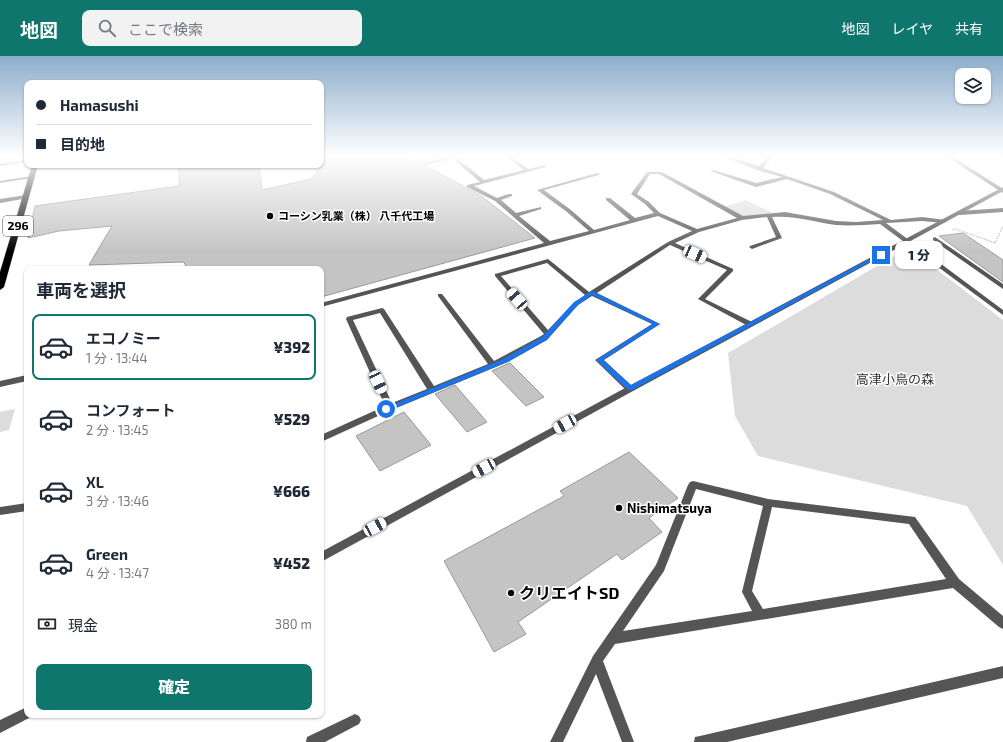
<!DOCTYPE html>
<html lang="ja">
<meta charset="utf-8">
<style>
:root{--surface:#fff;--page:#f2f2f3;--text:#1f2937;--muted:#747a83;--line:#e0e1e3;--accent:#0f766e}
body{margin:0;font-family:"Exo 2","Noto Sans JP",sans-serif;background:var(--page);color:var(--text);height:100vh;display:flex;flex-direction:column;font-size:15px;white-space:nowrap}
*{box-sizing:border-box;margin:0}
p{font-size:13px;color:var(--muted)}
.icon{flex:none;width:22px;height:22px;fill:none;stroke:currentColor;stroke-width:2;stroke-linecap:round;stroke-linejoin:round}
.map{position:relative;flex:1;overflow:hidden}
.sheet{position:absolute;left:24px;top:210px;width:300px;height:452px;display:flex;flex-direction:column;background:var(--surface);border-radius:8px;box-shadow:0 1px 3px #0004}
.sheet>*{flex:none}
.top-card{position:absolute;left:24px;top:24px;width:300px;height:88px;border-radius:8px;box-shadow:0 1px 3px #0004;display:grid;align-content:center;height:88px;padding:0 12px;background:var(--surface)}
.fabs{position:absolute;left:955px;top:12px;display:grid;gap:8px}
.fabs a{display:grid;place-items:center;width:36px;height:36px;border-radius:8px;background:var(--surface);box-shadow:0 1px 3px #0004;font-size:20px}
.end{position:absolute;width:18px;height:18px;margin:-9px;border:5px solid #1a73e8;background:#fff;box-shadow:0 0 0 2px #fff}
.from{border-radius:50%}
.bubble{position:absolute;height:28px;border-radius:8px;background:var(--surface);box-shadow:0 1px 3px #0004;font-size:13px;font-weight:800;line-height:28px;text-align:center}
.car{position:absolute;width:12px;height:24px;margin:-12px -6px;border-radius:5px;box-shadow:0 0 3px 1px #0007;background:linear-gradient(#fff 24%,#345 0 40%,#fff 0 76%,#345 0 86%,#fff 0)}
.top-card b{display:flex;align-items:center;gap:14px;height:38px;font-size:15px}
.top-card b+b{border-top:1px solid var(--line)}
.top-card i{width:10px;height:10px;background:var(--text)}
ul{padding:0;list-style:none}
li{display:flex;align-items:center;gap:12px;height:66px;margin:0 8px 6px;padding:0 4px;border:2px solid transparent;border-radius:8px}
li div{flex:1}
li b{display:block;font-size:15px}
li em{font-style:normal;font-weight:800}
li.active{border-color:var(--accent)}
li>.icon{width:36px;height:36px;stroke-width:1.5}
h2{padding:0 12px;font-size:18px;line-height:48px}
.pay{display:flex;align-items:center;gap:10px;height:44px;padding:0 12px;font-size:15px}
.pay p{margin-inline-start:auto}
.action{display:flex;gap:8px;margin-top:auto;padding:8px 12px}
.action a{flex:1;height:46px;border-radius:8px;background:var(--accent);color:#fff;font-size:16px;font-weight:800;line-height:46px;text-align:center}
header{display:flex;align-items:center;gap:24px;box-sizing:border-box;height:56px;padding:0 20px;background:var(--accent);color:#fff}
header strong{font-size:19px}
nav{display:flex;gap:22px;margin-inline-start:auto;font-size:14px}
.search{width:280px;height:36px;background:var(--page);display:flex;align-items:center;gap:10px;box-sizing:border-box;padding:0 14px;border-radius:8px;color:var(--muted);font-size:15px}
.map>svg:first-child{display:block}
.green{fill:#dcdcdc}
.building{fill:#c4c4c4;stroke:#999}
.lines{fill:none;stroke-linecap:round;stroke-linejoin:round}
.trunk-casing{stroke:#dbdbdb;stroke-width:1}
.path{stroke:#777;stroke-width:1.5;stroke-dasharray:0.5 1.5;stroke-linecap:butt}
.service{fill:#555;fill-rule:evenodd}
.minor{fill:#555;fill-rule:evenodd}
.tertiary{fill:#555;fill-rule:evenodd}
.trunk{fill:#000;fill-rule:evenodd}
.route{fill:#1a73e8}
.poi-dot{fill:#000;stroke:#fff;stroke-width:1.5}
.labels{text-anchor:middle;stroke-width:3;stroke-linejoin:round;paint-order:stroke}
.far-poi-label{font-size:11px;font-weight:bold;fill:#000;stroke:#fff;text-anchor:start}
.shield{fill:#fff;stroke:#4c4c4c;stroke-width:1}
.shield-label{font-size:12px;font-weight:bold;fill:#000}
.park-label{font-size:13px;fill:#333;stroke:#fff}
.poi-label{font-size:13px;font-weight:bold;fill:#000;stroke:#fff;text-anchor:start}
.near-poi-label{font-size:16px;font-weight:bold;fill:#000;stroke:#fff;text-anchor:start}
</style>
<header>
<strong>地図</strong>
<div class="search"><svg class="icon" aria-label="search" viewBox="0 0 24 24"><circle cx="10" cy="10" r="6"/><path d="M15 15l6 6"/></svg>ここで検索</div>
<nav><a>地図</a><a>レイヤ</a><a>共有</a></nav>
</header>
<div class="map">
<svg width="1003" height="686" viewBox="0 0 1003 686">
<rect width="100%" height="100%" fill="#fff"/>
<g class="green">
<path d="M746,144l27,13 -30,4 -18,-10z"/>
<path d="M901,196l14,1 88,67v245l-36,-59 -209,-50 -23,-40 -7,-63z"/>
<path d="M15,353l-6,21 -9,2v-20z"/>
</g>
<g class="building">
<path d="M329,99h77l15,8v2l5,1 54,29 55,43 -214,59v-28h-134l-3,-7 -95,3 23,-39 -53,5 -31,7 7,-32 144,-20v-21h80l3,25 49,-11z"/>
<path d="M963,177l40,27v22l-64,-46z"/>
<path d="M509,307h1l34,34 -18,9 -34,-35z"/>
<path d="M455,329l32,37 -20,10 -32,-38z"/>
<path d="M404,356l27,33 -51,26 -24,-35z"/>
<path d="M629,396l49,46 -29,20 13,14 -40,28 -5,-6 -99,68 8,12 -32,18 -50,-91 120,-65 -4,-5z"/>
</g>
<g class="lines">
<defs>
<path id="trunk" d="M32,109h6l-34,122 -4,3v-18z"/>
</defs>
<use href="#trunk" class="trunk-casing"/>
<path class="path" d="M952,174l4,-1 39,14 8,-17"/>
<path class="service" d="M935,181l68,47v5l-70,-49v-2z"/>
<g class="minor">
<path d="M454,99h6l-3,3 27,22 40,-10 -20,-15h6l18,14 18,-4v2l-72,19 23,12 11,-4h4v2l-11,4 15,13 25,-6v2l-22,7 31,25 39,-10 -22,-19 -30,-22 60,-17h2v2l-55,15 27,20 23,20 36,-10 -24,-20v-2h4l25,20 19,-5 -9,-9 -14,-10 16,-22h15l81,44 42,-4 51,9 20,1 27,-2 -53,-26 -43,-15 -31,8 -46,-16 4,-1 42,13 26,-6 -25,-7 -38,-15h8l32,11 10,-11h5l-11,13 71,24 57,28 31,-3 24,3 1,1 -3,2 -22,-2 -36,2 117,87v5l-123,-91c-15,1 -29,2 -44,1 -21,-3 -42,-10 -64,-8l10,21 -30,11 -3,-2 1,-1 26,-9 -9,-20 -25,3 -43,12 -24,11 58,26v2l-28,28 47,23 1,2 -1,2h-4l-50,-27 29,-29 -57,-25 -73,48 63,31 -56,36 29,27 1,2 -1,2h-6l-32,-31 57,-36 -60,-28 -14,9 -31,35 -39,22 -119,49 -68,31v-7l64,-29 -39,-87 1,-2 35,-9 2,1 50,77 54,-22 -50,-68v-2h4l52,67 47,-25 3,-2 -49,-58v-2l53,-15 41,33 79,-50 24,-11 -34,-15 -337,91v-4l223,-60 -49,-42 -28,-14v-2l13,-3 -27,-23 -29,6 -2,-1zM650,118h9l78,44 -40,11 -37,-16 -11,-11 -12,-8zM547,207l38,32 -11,8 -26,27 -47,-54zM380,257l47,76 -35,14 -39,-83z"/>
<path d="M944,99h6l53,34v4z"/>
<path d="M27,104v2l-27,4v-2z"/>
<path d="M31,120l2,1v1l-33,5v-2z"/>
<path d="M26,139l3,2 -1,1 -28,5v-4z"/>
<path d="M1003,152v4l-43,3 -3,-2 3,-2z"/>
<path d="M27,319v6l-27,6v-6z"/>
<path d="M693,425l75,18 147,18 44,62 44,37v13l-4,-2 -46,-39 -338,56 -12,17 31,81h-12l-26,-68 -33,68h-13l43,-86 63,-91 32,-80 2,-3zM696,433l67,17 -21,86 10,19 -129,20 41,-60zM772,451l137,17 37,55 -183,30 -11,-18z"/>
<path d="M27,447v8l-27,4v-8z"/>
<path d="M1003,610v12l-276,64h-33l1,-5 5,-1z"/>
<path d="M355,658l4,2 2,4 -2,4 -34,18h-19l1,-5z"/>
</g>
<g class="tertiary">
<path d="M1003,131v4l-370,200 -312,171v-10l306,-165z"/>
<path d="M27,651v8h5l-1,2 -31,16v-13z"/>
</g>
<use href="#trunk" class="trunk"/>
</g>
<linearGradient id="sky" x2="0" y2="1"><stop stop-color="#8cadcc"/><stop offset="0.51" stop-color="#fff"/><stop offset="1" stop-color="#fff" stop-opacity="0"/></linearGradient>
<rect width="1003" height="196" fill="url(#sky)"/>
<path class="route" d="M879,198l4,1 -251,135h-4l-32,-30 57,-36 -61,-29 -14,10 -32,35 -39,22 -119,49 -6,-2 121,-50 39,-22 32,-35 18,-11 68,33 -57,36 28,25z"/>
<g class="poi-dot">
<circle cx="270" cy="160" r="4"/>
<circle cx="619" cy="452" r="4"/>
<circle cx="511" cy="537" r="4"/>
</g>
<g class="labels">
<g class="far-poi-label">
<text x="278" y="164">コーシン乳業（株） 八千代工場</text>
</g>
<rect class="shield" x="3" y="160" width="30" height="20" rx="3"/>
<g class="shield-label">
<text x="18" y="174">296</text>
</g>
<g class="park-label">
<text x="895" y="328">高津小鳥の森</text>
</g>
<g class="poi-label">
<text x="627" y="457">Nishimatsuya</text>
</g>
<g class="near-poi-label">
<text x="519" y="543">クリエイトSD</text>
</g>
</g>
</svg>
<div class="fabs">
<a><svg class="icon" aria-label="layers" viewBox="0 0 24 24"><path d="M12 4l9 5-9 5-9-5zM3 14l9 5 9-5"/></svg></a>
</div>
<i class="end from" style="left:386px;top:353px"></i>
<i class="end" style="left:881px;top:199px"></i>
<div class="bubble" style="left:895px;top:185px;width:48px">1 分</div>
<i class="car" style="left:695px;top:198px;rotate:114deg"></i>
<i class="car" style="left:517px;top:243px;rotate:319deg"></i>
<i class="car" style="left:378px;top:326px;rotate:155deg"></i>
<i class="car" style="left:565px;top:368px;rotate:241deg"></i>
<i class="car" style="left:484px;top:412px;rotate:242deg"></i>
<i class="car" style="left:375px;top:471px;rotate:62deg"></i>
<div class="top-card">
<b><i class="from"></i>Hamasushi</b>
<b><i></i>目的地</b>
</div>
<section class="sheet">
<h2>車両を選択</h2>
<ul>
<li class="active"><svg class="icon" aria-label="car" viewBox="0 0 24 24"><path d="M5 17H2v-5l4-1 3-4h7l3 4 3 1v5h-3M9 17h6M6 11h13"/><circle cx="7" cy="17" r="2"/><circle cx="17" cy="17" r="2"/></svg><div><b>エコノミー</b><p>1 分 · 13:44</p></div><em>¥392</em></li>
<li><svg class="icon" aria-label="car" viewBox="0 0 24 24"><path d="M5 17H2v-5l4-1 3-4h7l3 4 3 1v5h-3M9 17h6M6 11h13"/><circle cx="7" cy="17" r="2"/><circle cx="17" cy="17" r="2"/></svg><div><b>コンフォート</b><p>2 分 · 13:45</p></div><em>¥529</em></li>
<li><svg class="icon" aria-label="car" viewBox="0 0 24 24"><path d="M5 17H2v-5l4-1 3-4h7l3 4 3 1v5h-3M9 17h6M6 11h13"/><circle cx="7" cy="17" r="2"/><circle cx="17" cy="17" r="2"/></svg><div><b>XL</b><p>3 分 · 13:46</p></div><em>¥666</em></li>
<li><svg class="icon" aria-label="car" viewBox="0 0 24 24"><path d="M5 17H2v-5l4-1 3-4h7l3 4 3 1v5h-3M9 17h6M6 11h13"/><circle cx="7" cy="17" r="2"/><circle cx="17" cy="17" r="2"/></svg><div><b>Green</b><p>4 分 · 13:47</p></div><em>¥452</em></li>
</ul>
<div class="pay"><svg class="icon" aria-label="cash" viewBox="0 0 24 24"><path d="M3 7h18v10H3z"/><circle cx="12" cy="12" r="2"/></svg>現金<p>380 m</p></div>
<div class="action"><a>確定</a></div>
</section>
</div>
